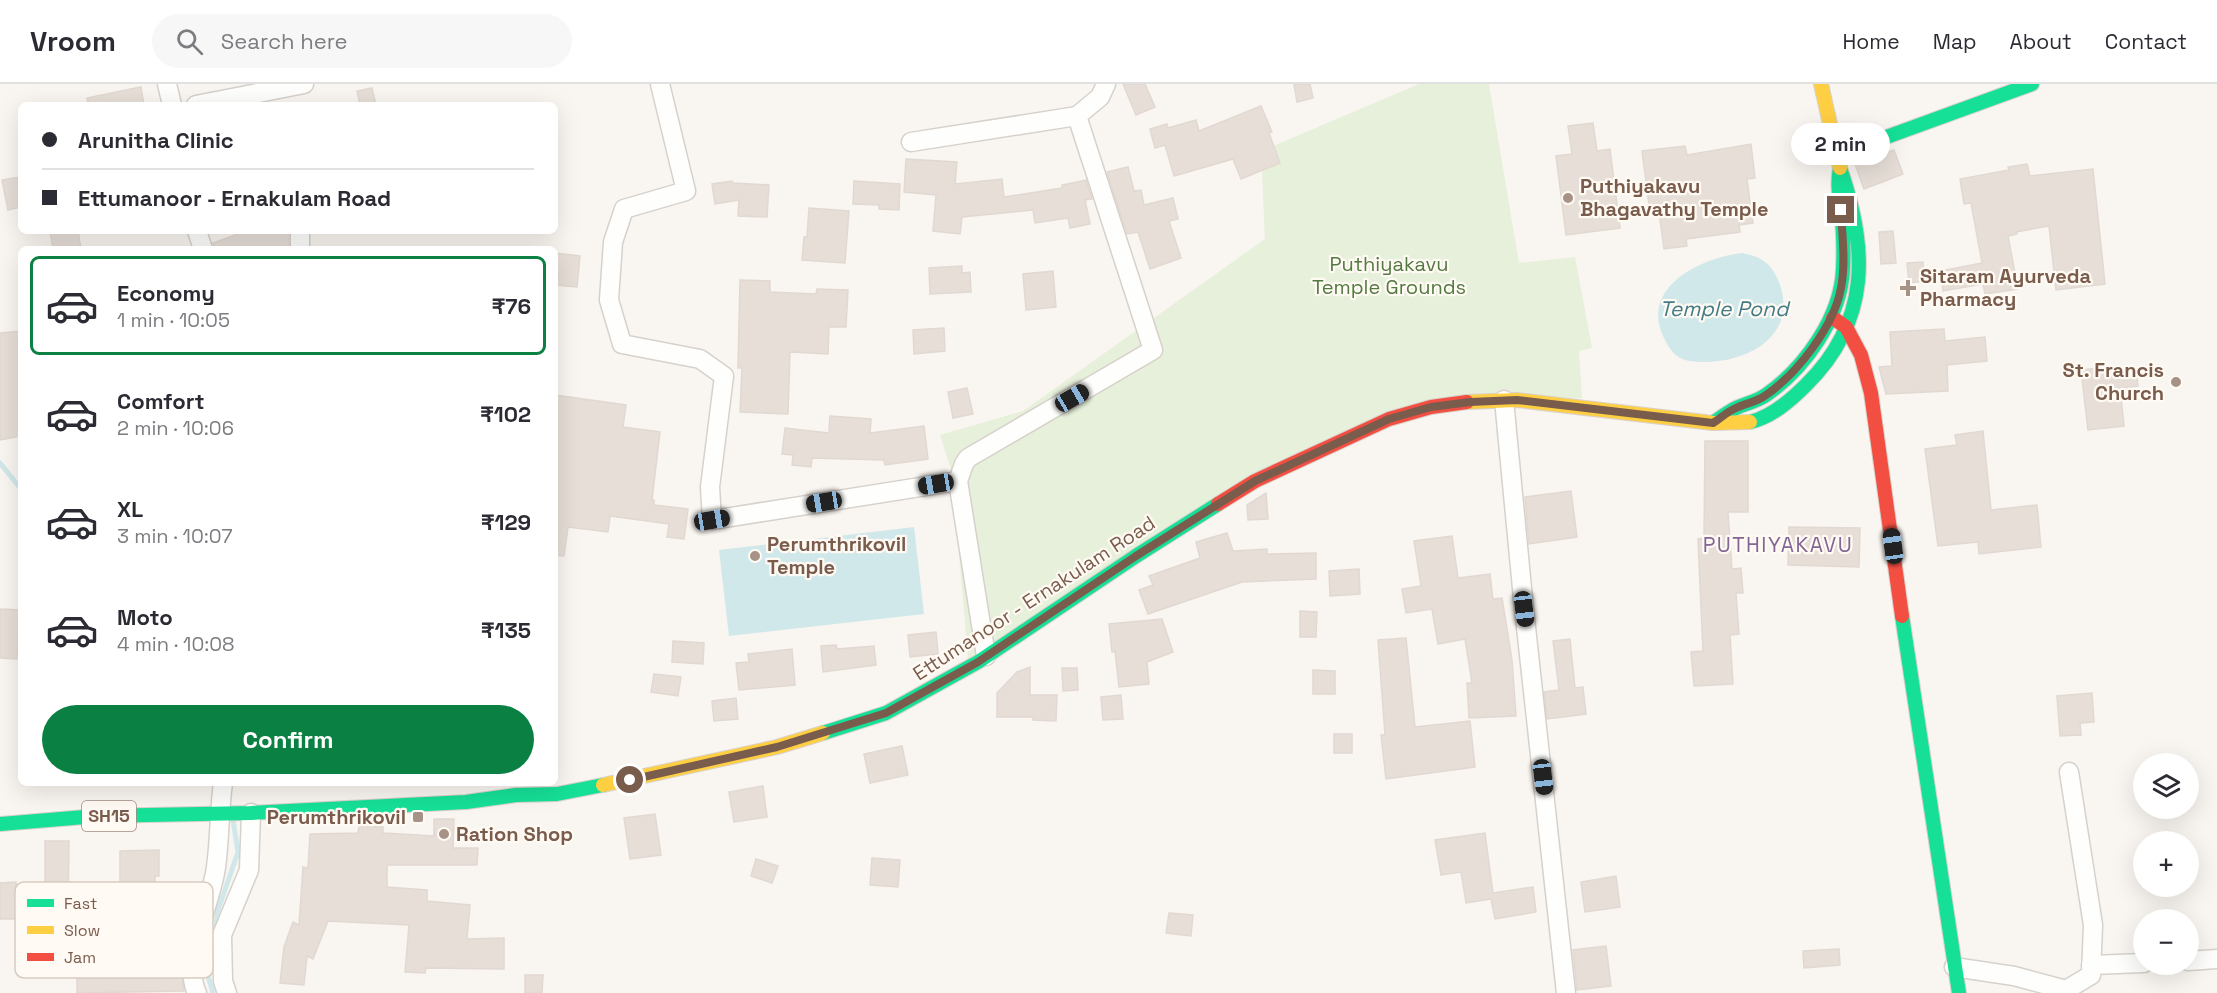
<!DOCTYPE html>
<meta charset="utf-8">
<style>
:root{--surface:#fff;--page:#f7f7f7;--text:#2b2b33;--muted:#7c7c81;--line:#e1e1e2;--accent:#0b8043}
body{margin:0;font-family:"Space Grotesk",sans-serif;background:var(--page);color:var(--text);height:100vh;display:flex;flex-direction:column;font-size:22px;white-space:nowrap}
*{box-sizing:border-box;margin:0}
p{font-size:20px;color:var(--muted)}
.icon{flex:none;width:33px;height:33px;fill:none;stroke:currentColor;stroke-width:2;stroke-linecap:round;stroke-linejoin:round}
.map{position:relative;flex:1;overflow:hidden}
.details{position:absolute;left:18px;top:162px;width:540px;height:540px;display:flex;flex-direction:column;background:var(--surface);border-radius:9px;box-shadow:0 6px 24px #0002}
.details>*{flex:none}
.banner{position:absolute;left:18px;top:18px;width:540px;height:132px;border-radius:9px;box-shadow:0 6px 24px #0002;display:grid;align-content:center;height:132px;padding:0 24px;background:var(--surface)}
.buttons{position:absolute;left:2133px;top:669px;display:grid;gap:12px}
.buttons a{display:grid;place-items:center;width:66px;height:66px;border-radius:50%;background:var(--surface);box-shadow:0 6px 24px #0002;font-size:30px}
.end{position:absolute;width:27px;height:27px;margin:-14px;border:8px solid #7a5c4d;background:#fff;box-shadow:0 0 0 3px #fff}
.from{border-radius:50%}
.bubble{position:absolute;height:42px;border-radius:21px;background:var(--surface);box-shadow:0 6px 24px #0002;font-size:20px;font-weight:700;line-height:42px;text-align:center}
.car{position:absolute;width:18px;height:36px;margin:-18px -9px;border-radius:8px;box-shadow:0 0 4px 2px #0007;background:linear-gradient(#222 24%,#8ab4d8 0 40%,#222 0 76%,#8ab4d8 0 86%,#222 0)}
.banner b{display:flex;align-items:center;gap:21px;height:57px;font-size:22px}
.banner b+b{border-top:2px solid var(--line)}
.banner i{width:15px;height:15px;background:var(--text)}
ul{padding:10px 0 0;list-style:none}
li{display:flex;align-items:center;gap:18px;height:99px;margin:0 12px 9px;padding:0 12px;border:3px solid transparent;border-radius:9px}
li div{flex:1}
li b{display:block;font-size:22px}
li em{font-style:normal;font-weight:700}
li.active{border-color:var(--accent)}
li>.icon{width:54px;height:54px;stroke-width:1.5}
.button{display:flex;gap:12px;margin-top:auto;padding:12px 24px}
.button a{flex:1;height:69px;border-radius:36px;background:var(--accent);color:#fff;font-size:24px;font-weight:700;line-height:69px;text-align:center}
header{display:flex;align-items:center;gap:36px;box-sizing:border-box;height:84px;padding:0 30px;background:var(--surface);border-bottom:2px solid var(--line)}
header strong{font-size:28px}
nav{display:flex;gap:33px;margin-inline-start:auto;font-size:21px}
.search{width:420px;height:54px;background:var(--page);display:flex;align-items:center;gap:15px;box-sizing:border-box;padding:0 21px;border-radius:33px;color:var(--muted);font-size:22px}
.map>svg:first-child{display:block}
.green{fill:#e7f0db}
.water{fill:#d0e8ea}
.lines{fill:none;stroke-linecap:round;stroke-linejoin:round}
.stream{stroke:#d0e8ea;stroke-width:5}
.building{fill:#e6ded7;stroke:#e2d8d2;stroke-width:1.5}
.street-casing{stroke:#d7d1cb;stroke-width:21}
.fast-casing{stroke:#d9d2cb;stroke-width:16}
.slow-casing{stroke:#d9d2cb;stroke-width:16}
.jam-casing{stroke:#d9d2cb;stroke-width:16}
.street{stroke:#fefefd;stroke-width:18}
.fast{stroke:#16e098;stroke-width:14}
.slow{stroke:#ffcf43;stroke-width:14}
.jam{stroke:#f24e42;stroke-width:14}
.route{stroke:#7a5c4d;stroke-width:8}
.poi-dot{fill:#a69286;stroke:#fffaf3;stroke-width:2}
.labels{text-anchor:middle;stroke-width:4.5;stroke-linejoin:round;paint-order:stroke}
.shield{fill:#fffaf3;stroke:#a28b7f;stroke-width:1.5}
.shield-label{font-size:18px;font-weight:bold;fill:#7a5c4d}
.poi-label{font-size:20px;font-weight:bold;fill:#7a5c4d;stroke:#fffaf3;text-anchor:start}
.park-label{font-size:20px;fill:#537a41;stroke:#fffaf3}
.street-label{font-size:20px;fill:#7a5c4d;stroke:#fffaf3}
.water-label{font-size:21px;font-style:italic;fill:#437c86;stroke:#fffaf3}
.neighbourhood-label{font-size:21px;letter-spacing:1.5px;fill:#846695;stroke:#fffaf3}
.key{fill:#fffaf3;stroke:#d7cbc1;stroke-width:1.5}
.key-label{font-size:16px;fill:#7a5c4d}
</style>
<header>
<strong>Vroom</strong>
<div class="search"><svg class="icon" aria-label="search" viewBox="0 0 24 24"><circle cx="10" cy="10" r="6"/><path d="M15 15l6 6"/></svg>Search here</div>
<nav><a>Home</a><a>Map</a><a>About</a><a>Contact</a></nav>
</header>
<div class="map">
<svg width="2217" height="909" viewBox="0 0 2217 909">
<rect width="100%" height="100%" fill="#f9f5f0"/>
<path class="green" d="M1419,0h70l30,179 56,-6 17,91 -13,3 3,47 -194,13 -420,247 -16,-185 -12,-38 83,-24 242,-172 -4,-88z"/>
<g class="water">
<path d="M1742,169c20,4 29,10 37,29 22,58 -41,86 -89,79 -11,-1 -19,-9 -24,-19 -30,-53 33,-84 76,-89z"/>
<path d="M914,443l10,87 -195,22 -10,-86z"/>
</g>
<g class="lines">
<g class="stream">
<path d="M0,379l21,26"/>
<path d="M216,849l1,-20 21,-61 -5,-32"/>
<path d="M213,909l-5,-17 7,-28"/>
</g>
</g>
<g class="building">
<path d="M1123,0h22l10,23 -19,8z"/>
<path d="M1294,0h16l3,14 -16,4z"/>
<path d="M141,3l3,18h-56l-1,-7z"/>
<path d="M372,4l4,17h-16l-3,-14z"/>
<path d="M1261,22l11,26 -3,1 11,30 -39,16 -8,-20 -59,17 -9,-31 -10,3 -5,-19 17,-5 1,4 28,-8 3,11z"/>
<path d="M1593,39l4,28 13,-2 10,79 -54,7 -10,-79 16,-2 -4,-28z"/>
<path d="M1751,60l4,34 -8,1 6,44 -14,2 1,7 -54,7 1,7 -23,3 -5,-37 -9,1 -8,-62 43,-5 2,9z"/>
<path d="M1894,66l9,24 -39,15 -9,-25z"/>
<path d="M906,75l51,3 -2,22 47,-5 2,18 58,-9v-3l24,-5 6,19 -7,1 5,24 -20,4 -2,-10 -33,5 -2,-13 -71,7 -2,17 -27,-3 3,-36 -32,-3z"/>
<path d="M2027,80l3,12 63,-7 12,115 -49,6 -7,-64 -33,6 1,2 -9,2 10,53 -33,5 -2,-10 -40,7 -3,-20 42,-8 -11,-60 -7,1 -4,-25 49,-9 -1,-3z"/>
<path d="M1128,83l6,24 7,-1 3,15 29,-7 5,21 -9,2 12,37 -31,11 -12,-37 -11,2 -20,-62z"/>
<path d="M21,93v30l-13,3 -6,-30z"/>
<path d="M732,97l1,2 36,2 -2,32 -29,-1 1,-16 -24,4 -3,-20z"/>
<path d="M854,97l46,3 -1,26 -20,-1v-4l-26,-1z"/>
<path d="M809,124l40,3 -4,52 -43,-3 2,-23h3z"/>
<path d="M50,147h28l3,18h-28z"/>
<path d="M237,147h52v18h-75l-1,-6 25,-9z"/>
<path d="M1893,147l3,32 -15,1 -2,-32z"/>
<path d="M555,169l25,3 -3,31 -22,-2z"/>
<path d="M1923,178l1,19 -15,2 -2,-20z"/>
<path d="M962,182v7l8,-1 1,20 -41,2 -1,-26z"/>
<path d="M1053,187l3,36 -30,3 -3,-36z"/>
<path d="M740,196l30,1v11l46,2 1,-5 31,1 -2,37h-17l-1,27 -38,-2 -2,62 -48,-2 2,-44h-4z"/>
<path d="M944,244l1,23 -31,3 -1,-24z"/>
<path d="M1944,245l1,12 40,-4 2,24 -40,4 1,26 -62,3 -7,-27 13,-1 -2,-34z"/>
<path d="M21,247v105l-21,4v-107z"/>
<path d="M2117,282l1,5 18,-2 2,17 -18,2 4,38 -36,4 -7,-60z"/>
<path d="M967,304l6,26 -20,4 -5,-26z"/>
<path d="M555,311l71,10 -3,22 37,5 -8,68h2v5l34,4 -4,30 -17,-2 2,-13 -59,-8 -2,16 -40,-5 -4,29 -9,-1v-66l2,-16 -2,-1z"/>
<path d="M830,332l41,3 -1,14 54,-7 4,33 -43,6 -1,-5 -72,-2 -1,9 -19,-2 1,-10 -11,-1 3,-26 44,5z"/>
<path d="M1983,347l8,79 46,-5 4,42 -62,7 -1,-12 -40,4 -13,-97 32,-4 -2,-10z"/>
<path d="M1705,357h43v71h-20l4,57 9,-1 2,25h-7l3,41 -9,1 3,49 -39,2 -3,-34 12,-1 -5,-112 6,-1z"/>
<path d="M1571,407l6,46 -48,7 -4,-47z"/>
<path d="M1266,409l2,26 -20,1 -1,-15z"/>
<path d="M1789,443l71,1 -1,39 -71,-2z"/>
<path d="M1227,449l6,18 34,-2v5l49,-1v26l-74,3 -94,32 -9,-24 14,-5 -4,-9 51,-18 -4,-16z"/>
<path d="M1452,452l6,42 32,-4 3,25 9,-1 10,62 4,56 -47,2 -2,-35h5l-7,-44 -27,5 -6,-35 -26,4 -4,-24 19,-3 -7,-45z"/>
<path d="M1359,485l1,25 -30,2 -1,-25z"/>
<path d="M0,525l20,1 -3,49 -17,-1z"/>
<path d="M1300,527l17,1 -1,25h-16z"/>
<path d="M1162,535l11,33 -26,10 2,22 -30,3 -4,-36 -3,1 -3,-28z"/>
<path d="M936,548l2,22 -28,3 -2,-22z"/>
<path d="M1406,554l9,89 55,-6 5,46 -89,12 -5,-44h4l-7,-95z"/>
<path d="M1570,555l5,49 8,-1 3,27 -39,5 -3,-27 15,-2 -6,-49z"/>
<path d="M673,557l31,2 -1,21 -31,-2z"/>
<path d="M836,561l1,4 37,-3 2,19 -53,7 -2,-26z"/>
<path d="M792,565l3,36 -56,5 -3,-27 13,-1 -1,-8z"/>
<path d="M1030,583v28h27l-1,26 -23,-1v-3h-36v-24l20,-21z"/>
<path d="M1062,584h15l1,22 -15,1z"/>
<path d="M1313,586l22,1v23h-22z"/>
<path d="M654,590l27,3 -3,19 -27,-4z"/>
<path d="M2092,609l2,29 -14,1 1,12 -21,1 -3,-40z"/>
<path d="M1121,611l2,24 -20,1 -2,-23z"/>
<path d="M736,614l2,21 -24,2 -2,-20z"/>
<rect x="1334" y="650" width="18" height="19"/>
<path d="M902,662l6,29 -38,8 -6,-29z"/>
<path d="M763,702l4,31 -33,5 -5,-30z"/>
<path d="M655,730l6,41 -31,4 -6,-41z"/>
<path d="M434,735h20l-1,29h25l-1,17h-90v22l40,3v11l43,4 -3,34 37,-1v31l-78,-1 -1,5 -20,-1 4,-47 -81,-4 -15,38 -6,-3 -3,29 -24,-2 4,-36 9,-25 6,3 4,-58 5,1 2,-34 48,-1 1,-7 24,1v6l51,3z"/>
<path d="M1485,749l8,60 40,-6 3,25 -41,7 -4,-20 -25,4 -5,-31 -20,3 -6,-35z"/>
<path d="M45,757h24l-1,74h-17v-27l-6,1z"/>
<path d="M159,766v26h-4v31h-38v-21h3v-35z"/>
<path d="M872,774l28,2 -2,27 -28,-2z"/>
<path d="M756,775l22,7 -6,17 -21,-7z"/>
<path d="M1616,792l4,31 -35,5 -4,-30z"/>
<path d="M16,798v37h-16v-36z"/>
<path d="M1169,829l24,2 -2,21 -25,-3z"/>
<path d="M108,842l1,46h30v-4h42l3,23 -107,2v-66z"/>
<path d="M1606,862l5,40 -34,4 -4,-40z"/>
<path d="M1839,865l1,16 -36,3 -1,-17z"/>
<path d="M525,891h18l-1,18h-17z"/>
</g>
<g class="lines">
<defs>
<g id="street">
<path d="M167,0l5,21"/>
<path d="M660,0l26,107 -62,18 -11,33 -4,58 13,44 78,15 24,17 -14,111 2,33 246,-39"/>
<path d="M196,21l108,-21"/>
<path d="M911,58l166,-26 23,-19 6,-13"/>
<path d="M197,147l6,18"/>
<path d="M300,147v18"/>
<path d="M1504,316l20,209 42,384"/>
<path d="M986,572l-28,-175 6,-17 4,-6 185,-108 -76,-234"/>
<path d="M2188,877l29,-2"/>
<path d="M2091,881l53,-2"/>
<path d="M1954,883l60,9 52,14 25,-15 2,-50 -24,-153"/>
<path d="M197,909c-16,-32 15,-92 19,-126 4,-28 3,-56 7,-84"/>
<path d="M227,909l-4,-12 -1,-46 27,-65 2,-57"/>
</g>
<g id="fast">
<path d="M1837,71l195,-71"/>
<path d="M1713,339c7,-5 15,-11 23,-15 10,-5 20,-6 30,-13 39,-27 75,-78 77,-126 1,-19 0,-41 -2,-60 -2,-15 -4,-26 -1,-41 28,80 31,153 -34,217 -15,15 -34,32 -56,37"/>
<path d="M1902,532l57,377"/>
<path d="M823,649l63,-20 92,-51 158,-106 82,-52"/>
<path d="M0,740l97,-8 154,-3 215,-11 50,-7 41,-1 46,-9"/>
</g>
<g id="slow">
<path d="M1821,0l19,84"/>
<path d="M1467,318l50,-2 196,23 37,-1"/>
<path d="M603,701l174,-38 46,-14"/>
</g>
<g id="jam">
<path d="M1833,234l13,9 15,28 10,38 31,223"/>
<path d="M1218,420l37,-23 134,-62 42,-12 36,-5"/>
</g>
</defs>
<use href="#street" class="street-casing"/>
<use href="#fast" class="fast-casing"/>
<use href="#slow" class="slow-casing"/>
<use href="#jam" class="jam-casing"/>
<use href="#street" class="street"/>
<use href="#fast" class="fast"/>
<use href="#slow" class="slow"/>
<use href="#jam" class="jam"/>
</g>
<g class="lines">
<path class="route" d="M630,696l147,-33 109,-34 92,-51 158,-106 119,-75 134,-62 42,-12 39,-5 47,-2 196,23c8,-5 15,-12 23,-15 10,-5 21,-6 30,-13 32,-22 68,-69 75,-107 5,-26 1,-53 0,-78"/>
</g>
<g class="poi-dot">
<circle cx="1568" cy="114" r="6"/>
<path d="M1905 195h6v6h6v6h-6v6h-6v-6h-6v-6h6z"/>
<circle cx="2176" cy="298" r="6"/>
<circle cx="755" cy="472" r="6"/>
<rect x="412" y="727" width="12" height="12" rx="3"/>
<circle cx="444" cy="750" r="6"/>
</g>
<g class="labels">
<rect class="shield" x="82" y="717" width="54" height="30" rx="4.5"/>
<g class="shield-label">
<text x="109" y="738">SH15</text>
</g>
<g class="poi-label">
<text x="1580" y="109">Puthiyakavu<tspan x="1580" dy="23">Bhagavathy Temple</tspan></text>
<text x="1920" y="199">Sitaram Ayurveda<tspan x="1920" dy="23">Pharmacy</tspan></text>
<text x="2164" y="293" text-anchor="end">St. Francis<tspan x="2164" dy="23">Church</tspan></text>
<text x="767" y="467">Perumthrikovil<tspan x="767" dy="23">Temple</tspan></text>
<text x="406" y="740" text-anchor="end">Perumthrikovil</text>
<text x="456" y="757">Ration Shop</text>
</g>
<g class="park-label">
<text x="1389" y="187">Puthiyakavu<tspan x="1389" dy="23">Temple Grounds</tspan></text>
</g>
<g class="street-label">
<text transform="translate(1034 514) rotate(-33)" y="7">Ettumanoor - Ernakulam Road</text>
</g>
<g class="water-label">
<text x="1724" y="232">Temple Pond</text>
</g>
<g class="neighbourhood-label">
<text x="1778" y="468">PUTHIYAKAVU</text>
</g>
</g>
<rect x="15" y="798" width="198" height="96" rx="9" class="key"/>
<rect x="27" y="815" width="27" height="8" fill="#16e098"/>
<rect x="27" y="842" width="27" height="8" fill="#ffcf43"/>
<rect x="27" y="869" width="27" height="8" fill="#f24e42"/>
<g class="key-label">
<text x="64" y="825">Fast</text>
<text x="64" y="852">Slow</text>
<text x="64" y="879">Jam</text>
</g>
</svg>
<div class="buttons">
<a><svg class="icon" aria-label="layers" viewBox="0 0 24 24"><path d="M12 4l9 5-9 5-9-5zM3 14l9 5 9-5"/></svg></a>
<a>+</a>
<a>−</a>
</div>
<i class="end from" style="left:630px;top:696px"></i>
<i class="end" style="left:1841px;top:126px"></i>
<div class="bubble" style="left:1791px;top:39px;width:99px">2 min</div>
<i class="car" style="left:1072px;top:314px;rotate:60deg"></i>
<i class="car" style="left:936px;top:400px;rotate:261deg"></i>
<i class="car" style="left:824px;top:418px;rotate:261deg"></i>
<i class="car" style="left:712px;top:436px;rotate:81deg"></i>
<i class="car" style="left:1893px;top:462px;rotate:352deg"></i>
<i class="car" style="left:1524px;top:525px;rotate:173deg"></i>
<i class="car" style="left:1543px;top:693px;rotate:173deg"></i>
<div class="banner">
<b><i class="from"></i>Arunitha Clinic</b>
<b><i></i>Ettumanoor - Ernakulam Road</b>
</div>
<section class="details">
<ul>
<li class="active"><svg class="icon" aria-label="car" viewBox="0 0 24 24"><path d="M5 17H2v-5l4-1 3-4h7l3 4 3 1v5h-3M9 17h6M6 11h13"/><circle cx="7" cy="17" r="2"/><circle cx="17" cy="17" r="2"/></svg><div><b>Economy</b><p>1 min · 10:05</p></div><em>₹76</em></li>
<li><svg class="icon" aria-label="car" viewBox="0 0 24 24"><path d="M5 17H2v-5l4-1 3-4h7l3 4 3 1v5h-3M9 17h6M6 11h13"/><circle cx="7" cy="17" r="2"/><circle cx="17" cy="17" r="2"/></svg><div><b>Comfort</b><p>2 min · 10:06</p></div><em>₹102</em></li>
<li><svg class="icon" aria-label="car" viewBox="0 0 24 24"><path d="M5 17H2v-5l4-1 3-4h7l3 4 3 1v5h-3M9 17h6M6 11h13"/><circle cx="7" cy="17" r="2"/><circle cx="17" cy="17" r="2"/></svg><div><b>XL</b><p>3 min · 10:07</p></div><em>₹129</em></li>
<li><svg class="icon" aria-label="car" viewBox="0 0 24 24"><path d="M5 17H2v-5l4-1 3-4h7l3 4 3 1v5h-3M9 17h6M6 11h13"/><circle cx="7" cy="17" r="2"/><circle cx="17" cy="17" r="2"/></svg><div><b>Moto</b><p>4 min · 10:08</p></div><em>₹135</em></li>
</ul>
<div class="button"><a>Confirm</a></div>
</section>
</div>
